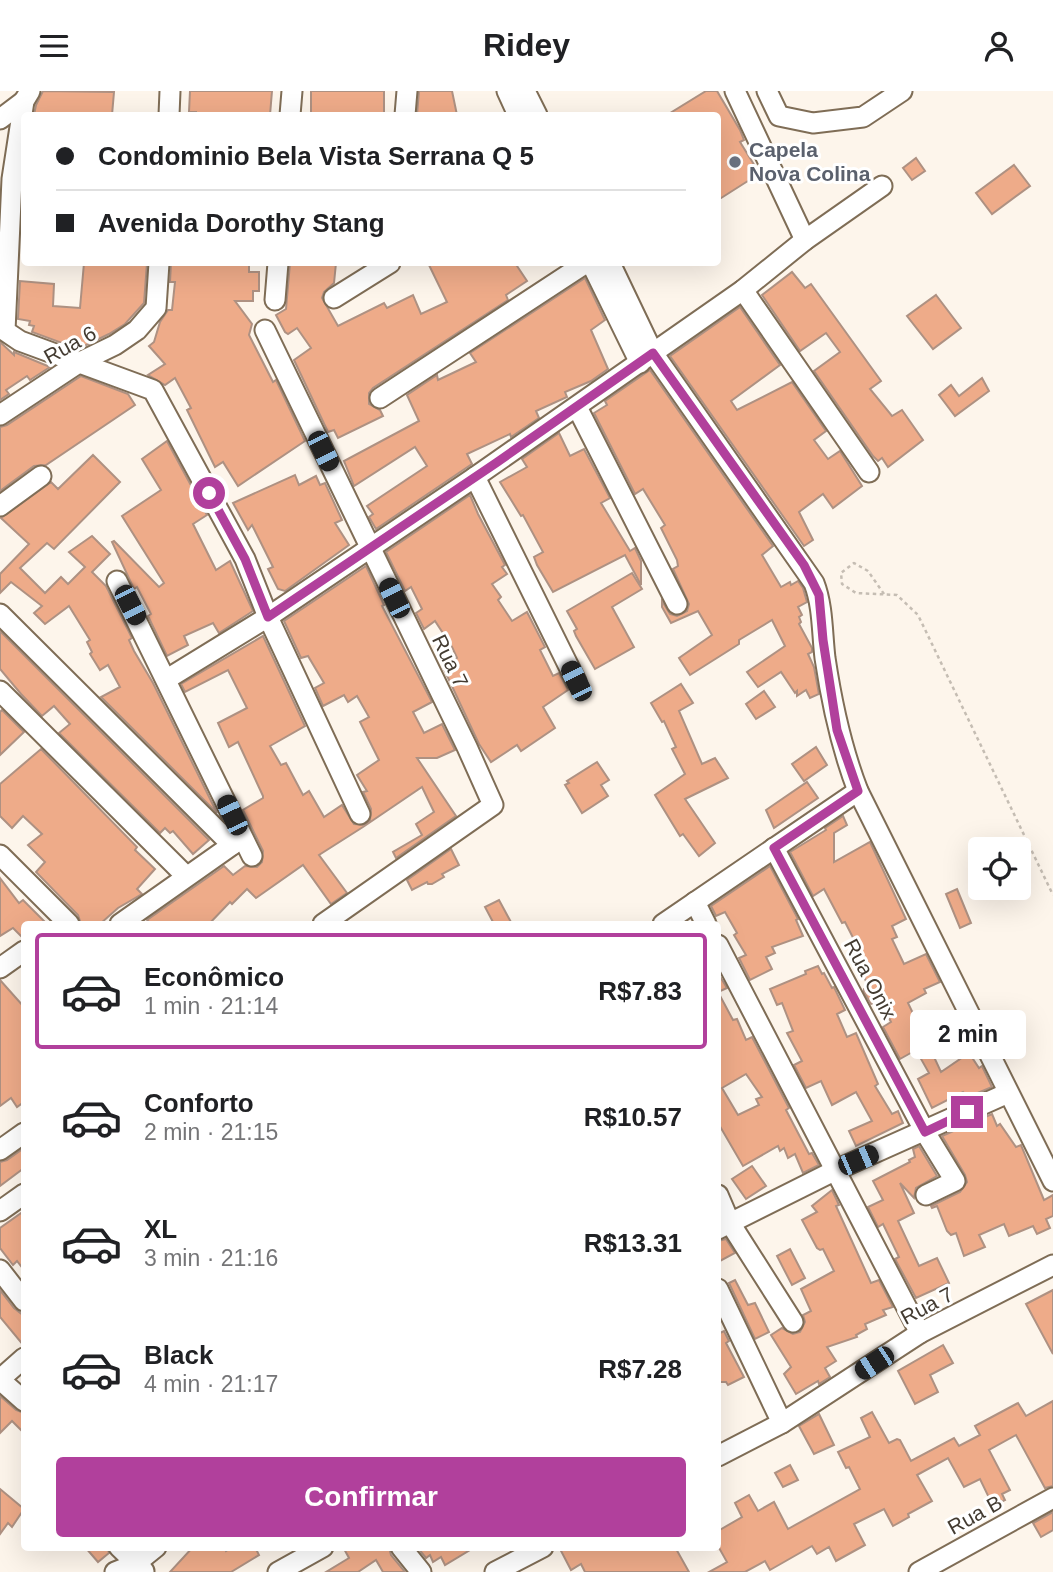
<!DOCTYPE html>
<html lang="pt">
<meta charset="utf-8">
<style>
:root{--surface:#fff;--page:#f2f2f2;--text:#202124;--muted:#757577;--line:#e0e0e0;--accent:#b1409c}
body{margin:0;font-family:Arial,sans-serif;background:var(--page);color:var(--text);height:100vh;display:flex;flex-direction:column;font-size:26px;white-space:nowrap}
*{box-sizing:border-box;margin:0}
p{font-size:23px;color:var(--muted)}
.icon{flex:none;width:38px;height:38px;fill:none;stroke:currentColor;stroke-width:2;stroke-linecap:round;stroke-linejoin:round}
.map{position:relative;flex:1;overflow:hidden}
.side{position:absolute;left:21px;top:830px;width:700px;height:630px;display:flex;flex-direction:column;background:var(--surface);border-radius:7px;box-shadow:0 7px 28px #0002}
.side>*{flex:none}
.guide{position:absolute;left:21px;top:21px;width:700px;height:154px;border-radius:7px;box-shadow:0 7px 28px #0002;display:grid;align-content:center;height:154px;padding:0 35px;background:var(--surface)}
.controls{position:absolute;left:968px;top:746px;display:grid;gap:14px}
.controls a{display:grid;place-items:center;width:63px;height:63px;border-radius:7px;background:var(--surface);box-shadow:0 7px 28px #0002;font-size:35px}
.end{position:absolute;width:32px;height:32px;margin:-16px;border:9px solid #b1409c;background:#fff;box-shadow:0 0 0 4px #fff}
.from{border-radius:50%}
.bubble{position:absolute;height:49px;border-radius:7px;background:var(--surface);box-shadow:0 7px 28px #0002;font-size:23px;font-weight:800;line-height:49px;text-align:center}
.car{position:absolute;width:21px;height:42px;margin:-21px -10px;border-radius:9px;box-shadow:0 0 5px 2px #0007;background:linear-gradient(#222 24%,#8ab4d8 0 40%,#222 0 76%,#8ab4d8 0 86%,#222 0)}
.guide b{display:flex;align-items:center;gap:24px;height:66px;font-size:26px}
.guide b+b{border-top:2px solid var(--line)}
.guide i{width:18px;height:18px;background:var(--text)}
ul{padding:12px 0 0;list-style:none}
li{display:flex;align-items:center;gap:21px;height:116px;margin:0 14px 10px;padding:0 21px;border:4px solid transparent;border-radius:7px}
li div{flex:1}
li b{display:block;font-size:26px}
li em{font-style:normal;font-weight:800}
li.selected{border-color:var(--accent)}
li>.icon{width:63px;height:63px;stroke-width:1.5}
.button{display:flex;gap:14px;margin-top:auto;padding:14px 35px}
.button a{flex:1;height:80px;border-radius:7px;background:var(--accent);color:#fff;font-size:28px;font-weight:800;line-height:80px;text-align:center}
header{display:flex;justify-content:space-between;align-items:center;height:91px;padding:0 35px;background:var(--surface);font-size:32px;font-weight:800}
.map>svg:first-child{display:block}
.building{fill:#eeab89;stroke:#ae9182;stroke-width:2;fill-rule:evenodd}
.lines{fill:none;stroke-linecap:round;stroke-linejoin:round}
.minor-casing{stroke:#7f6d56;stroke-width:23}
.path{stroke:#c5bdb3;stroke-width:2.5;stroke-dasharray:3.5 3.5;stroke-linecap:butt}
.minor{stroke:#fff;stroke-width:19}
.route{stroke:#b1409c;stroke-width:9}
.worship-dot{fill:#6b7280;stroke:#fff;stroke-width:2.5}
.labels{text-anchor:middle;stroke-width:6;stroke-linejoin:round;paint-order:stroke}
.worship-label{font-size:21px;font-weight:bold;fill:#5b616d;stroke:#fff;text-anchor:start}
.street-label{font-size:21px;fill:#433b31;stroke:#fff}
</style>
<header><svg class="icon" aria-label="menu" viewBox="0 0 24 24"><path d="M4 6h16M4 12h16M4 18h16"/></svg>Ridey<svg class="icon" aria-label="person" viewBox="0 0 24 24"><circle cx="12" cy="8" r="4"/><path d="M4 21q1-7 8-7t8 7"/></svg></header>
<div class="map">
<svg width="1053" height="1481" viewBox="0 0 1053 1481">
<rect width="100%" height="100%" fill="#fdf5eb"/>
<g class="building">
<path d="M43,0l71,1 -2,23h-78l2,-10z"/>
<path d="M190,0h82l-2,24h-74v-3h-7z"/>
<rect x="311" y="0" width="73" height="24"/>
<path d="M419,0h33l5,24h-40z"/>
<path d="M706,0h11l23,39 4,10 -4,2 18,29 -8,6 1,2 -33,21v-85h-51z"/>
<path d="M916,67l9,13 -13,9 -9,-12z"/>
<path d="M1014,74l16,21 -38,28 -16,-21z"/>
<path d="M84,172h63l-3,40 -19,21 -16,10 -31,15 -46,-17 2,-6 -5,-1 1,-4 -12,-2 2,-38 34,3 -1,22 27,2z"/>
<path d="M171,172h78v9h10v19h-6v10h-18l17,23 -3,11 24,47 3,-2 29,61 -67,45 -15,-24 -8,5 -28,-57 4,-2 -16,-30 -10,7 -17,-10 17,-11 -16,-18 5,-4 6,-20 8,-12h4l3,-28h-5z"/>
<path d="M290,172h46l-2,20 -10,9 -2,6 16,28 46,-23 3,5 26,-13 8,19 26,-12 -19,-39h87l12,18 -21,14 2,5 -135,88 -4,5v11l11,6 3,6 -45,22 -4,-8 -6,2 -34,-72 17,-12 -14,-20 -9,6 -3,-2 -9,-17 10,-6z"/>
<path d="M792,181l13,16 6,-4 70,97 -11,8 22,27 10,-6 21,30 -35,27 -6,-9 -4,3 -5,-5 -59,-85 26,-19 -14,-19 -26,18 -38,-56z"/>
<path d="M585,187l20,42 -14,10 17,39 -17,12 -26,11 2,5 -31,14 3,7 -28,19 -1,-3 -43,20 5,10 -96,65 -7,-12 4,-3 -6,-8 60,-40 -12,-19 -61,39 -10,-25 75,-40 -12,-26 30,-20 1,5 38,-18 -6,-9z"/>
<path d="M936,204l25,33 -28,21 -26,-33z"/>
<path d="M740,216l40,58 -49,36 6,9 55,-28 34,49 -12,9 14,19 12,-8 22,35 -29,22 -10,-14 -24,18 14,28 -9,6 -134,-190z"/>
<path d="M0,251l14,13v-3l36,15 -20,13 -3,-4 -21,14 3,4 -9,6z"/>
<path d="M650,279l123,176 -11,9 19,32 9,-5 1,3 7,-4 5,7 4,14 -9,5 4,8 -3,2 2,5 -2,2 13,24v4l-4,2 6,13 5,27 -9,4 -4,-8 -9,6v-5l-2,2 -14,-21 -23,15 -11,-15 38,-26 -13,-26 -33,20v4l-49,31 -11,-17 33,-23 -14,-24 -27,12 -9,-16v-6l8,13 7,2 10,-5 2,-7 -16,-35 5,-3 -1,-6 -16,-32 4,-3 -22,-36 -8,5 -41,-81 13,-8 -2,-4z"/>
<path d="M81,285l47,18 7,11 -89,60 -12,1 -34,25v-64l7,-2z"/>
<path d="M982,287l7,13 -34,25 -16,-21 12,-10 8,11z"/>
<path d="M559,342l11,23 14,-7 26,49 -9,5 29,48 5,-3 6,13v24l-16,-30 -72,37 -16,-27 -3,-8 9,-5 -20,-37 -2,1 -21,-34 27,-15 -5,-8z"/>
<path d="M167,350l40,74 -14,9 23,46 14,-9 23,50 -34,22 -6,-10 -29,13 4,9 -21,11 -19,-40 3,-2 -14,-27 -3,2 -22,-47 2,-1 45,46 5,-4 -42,-67 39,-26 -19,-31z"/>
<path d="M93,364l27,27 -66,67 -7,-6 -27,25 25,25 16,-16 7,7 17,-17 -16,-15 23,-16 18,18 -18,18 14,14 26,52 -3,2 5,11 19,32 64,130 -116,-116 19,-10 -12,-22 -8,5 -10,-16 2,-2 -5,-10 3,-2 -21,-34 -24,18 -11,-11 8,-7 -31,-24 -11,11v-19l29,-30 -28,-26 50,-36 7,7z"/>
<path d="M295,384l4,10 17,-9 4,9 5,-2 17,37 -7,3 14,22 -64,46 -7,-2 -10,-20 5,-2 -21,-42 -4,5 -15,-27z"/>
<path d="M470,404l8,19 27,51 -3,2 5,7 -15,10 9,13 -3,3 14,21 15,-9 18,35 -5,3 13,26 6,-3 9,17 -25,17 12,21 -34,23 -4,-6 -26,17 -12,-18 -36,-77 14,-9 -5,-11 -17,-26 -11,8 -8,-16 6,-4 -11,-22 -6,4 -19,-39z"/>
<path d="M366,475l18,39 -2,1 50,96 -19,10 11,21 18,-9 13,26 -18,8h-20l39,58 -60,42 -3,-6 29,-17 -6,-11 18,-12 -12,-25 -59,40 -44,28 28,38 -16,11 -28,-39 -47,33 -9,-9 -15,15 -2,-2 -21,22h-58l-4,-4 77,-54 9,9 12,-9 12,1 5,-5 1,-11 -20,-41 20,-12v-2l-25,-54 -9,5 -11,-24 29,-15 -19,-38 -43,22 -4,-8 82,-48 42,90 -35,20 11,19 5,-2 17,32 6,-4 15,26 18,-12 12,19 11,1 5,-5 1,-11 -8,-17 4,-1 -10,-16 22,-15 -19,-38 9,-5 -12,-21 -9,6 -4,-7 -21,11 -8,-18 9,-5 -16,-27 -7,2 -17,-37z"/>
<path d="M632,482l10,16 -30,18 22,40 -39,22 -19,-33 -2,-5 3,-2 -10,-18z"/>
<path d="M0,540l209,209 -16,14 -20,-23 -3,2 -5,-5 -5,5 -101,-100 11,-9 -16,-18 -12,10 -21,-22 -21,-25z"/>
<path d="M681,593l12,19 -14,8 23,53 13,-6 13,20 -43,21 30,44 -16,13 -16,-22 -3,2 -25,-41 30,-21 -13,-25 4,-2 -12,-26 -2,1 -11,-19z"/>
<path d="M764,600l11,16 -19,12 -10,-15z"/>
<path d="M2,619l22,22 -24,23v-43z"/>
<path d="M816,656l11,18 -23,16 -12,-17z"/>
<path d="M41,658l96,98 -2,3 20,19 -18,20 5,5 -24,14 -18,16h-19l-3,-9 -42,-43 9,-10 -17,-17 14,-11 -19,-18 -11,12 -12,-12v-32z"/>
<path d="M597,671l12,18 -8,5 7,11 -26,17 -17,-28 4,-2 -2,-2z"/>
<path d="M807,691l11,16 -44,30 -8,-18z"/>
<path d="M843,725l4,9 -13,8v29l36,-20 36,77 -14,7 5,11 -5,2 12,25 22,-10 14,28 -16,7 2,4 -18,10 12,25 31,-16 6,13 -30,17 14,30 28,-19 10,15 3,-2 10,21 -24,10 -5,-5 -31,16 -14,-29 11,-6 -13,-23 -16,9 -17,-32 8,-5 -10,-20 -10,2 -7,-12v-3l5,-1 -8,-18 7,-3 -23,-45 -3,1 -18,-34 -11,7 -23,-44 36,-22 -1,-2z"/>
<path d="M451,758l8,16 -17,9 2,3 -12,7h-4l-1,-2 -15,8 -5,-10z"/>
<path d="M770,775l28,53 -2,1 7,16 -31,11 3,6 -9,4 6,12 -22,11 -11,-22 7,-3 -12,-20 3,-2 -12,-21 -9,4 -5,-10z"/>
<path d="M0,787l19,25 4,-3 24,24h-23v15l-11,-11 -13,8z"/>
<path d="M957,798l14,34 -11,5 -14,-34z"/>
<path d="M499,809l13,24h-18l-9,-17z"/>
<path d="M818,875l4,8 2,-1 8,15 2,-1 11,23 -8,4 10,23 9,-4 22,51 -3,2 17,28 6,-3 5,12 -47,23 -7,-15 23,-10 -16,-29 -24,13 -11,-24 -15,7 -12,-23 8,-4 -15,-28 6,-2 -11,-28 -5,2 -7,-16 36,-15 -1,-3z"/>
<path d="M718,882l9,15 -9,4 15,28 4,-1 9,21 6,-3 37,71 -3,2 23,44 3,-1 7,12 -16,8 -8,-19 -7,4 -4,-10 -4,3 -2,-5 -35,20 -25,-43zM746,983l16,23 -6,2 3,6 -21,10 -16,-27z"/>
<path d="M0,889l24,27v95l-7,5 -6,-9 -11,8z"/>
<path d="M992,1023l5,12 3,-2 16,23 5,-2 23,55 9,-5v21l-7,3 4,9 -13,6 -4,-8 -24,10 -5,-12 -25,11 6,12 -21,9 -8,-23 -5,2 -4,-4 -10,-25 -5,2 -1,-2 29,-14 7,-10 -2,-7 -23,-39z"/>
<path d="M919,1055l18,30 -21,12 -2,10 -14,-15 14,30 -16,8 21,45 18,-8 12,25 -33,15 -21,-39 4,-2 -16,-33 -5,3 -10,-20 15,-7 -10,-19 37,-19 -1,-2 6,-3 -2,-8z"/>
<path d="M24,1057v20l-24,18v-24l7,-2z"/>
<path d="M752,1075l14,20 -20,13 -14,-20z"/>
<path d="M832,1099l7,15 -3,1 35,77 8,-3 14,27 -10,3 3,5 -21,9 2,5 -11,6 1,2 -30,10 9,14 -11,7 5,9 -11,7 -1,-3 -22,13 -12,-20 7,-7 -20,-32 11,-7 11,6 7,-2 5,-10 -2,-7 8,-4 -10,-22 33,-18 -11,-22 -3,1 -3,-2 -15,-28 15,-8 -5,-6z"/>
<path d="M24,1120v59l-7,-9 -4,4 -13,-17v-20z"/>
<path d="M726,1148l9,14 -17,9v-21z"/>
<path d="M790,1158l15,29 -13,7 -15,-29z"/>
<path d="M735,1189l13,25 7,-2 14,29 -14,7 -26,-56z"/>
<path d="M0,1199l14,18 10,8v30l-24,-29z"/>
<path d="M1053,1199v64l-27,-50z"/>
<path d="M718,1237l2,5 4,-2 5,10 -3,2 18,34 -16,8 -2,-3h-8z"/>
<path d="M943,1254l10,18 -23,12 8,17 -23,12 -17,-33z"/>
<path d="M0,1305l16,14 8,3v20l-12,-12 -12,12z"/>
<path d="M1053,1310v85l-8,2 -29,-53 -27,15 21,40 -8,4 3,6 -12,6 -13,-27 -16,8 -16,-29 -31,17 15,26 -24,13 1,3 -16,9 -9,-17 -30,15 11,21 -29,16 -7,-14 -12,7 -5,-8 -42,24 -5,-9 -20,11h-36l18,-10 -9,-16v-15l24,-14 -7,-14 14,-8 9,16 16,-9 14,27 72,-40 -11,-22 -3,1 -8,-16 32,-15 -9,-19 11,-6 17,31 8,-4 3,1 11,21 43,-23 5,8 21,-11 -5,-9 43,-23 8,13z"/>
<path d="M819,1323l15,31 -20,9 -15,-28z"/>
<path d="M790,1374l8,15 -15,7 -8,-14z"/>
<path d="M0,1398l24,20 -12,18 -4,-4 -8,11z"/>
<path d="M1053,1421v18l-12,7 -8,-14z"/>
<path d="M85,1456h22l2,6 -11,9z"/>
<path d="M193,1456h31l2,4 6,-4h23l4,8 -28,17h-61z"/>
<path d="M343,1456h46l2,8 14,17h-22l-7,-12 -18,12h-32l23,-14z"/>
<path d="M417,1456h58l-30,18 -4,-8 -8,5 -3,-7 -4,3z"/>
<path d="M559,1456h116l14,25h-104l-4,-8 -10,6z"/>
</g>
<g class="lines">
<defs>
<g id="minor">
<path d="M30,0l-6,10 -12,78 -7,152 15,10 133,49 92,169 23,58 92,197"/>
<path d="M507,0l11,24"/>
<path d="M525,0l12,24"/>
<path d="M735,0l70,149"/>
<path d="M767,0l12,25 34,7 50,-6 39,-26"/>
<path d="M169,24l1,-24"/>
<path d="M290,24l2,-24"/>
<path d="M405,24l2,-24"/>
<path d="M0,28l24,-18"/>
<path d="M591,172l49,100"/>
<path d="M610,172l43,90 161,230c9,23 8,50 11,75 7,47 16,89 33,133l195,390"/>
<path d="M743,199l126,182"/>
<path d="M334,207l56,-35"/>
<path d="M275,209l3,-37"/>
<path d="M265,239l202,417 26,58 -170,119"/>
<path d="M380,307l206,-135"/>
<path d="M577,316l100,197"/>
<path d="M0,324l80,-53 35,-17 22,-15 19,-22 3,-45"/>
<path d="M475,386l101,204"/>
<path d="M0,415l41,-30"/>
<path d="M117,490l135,275"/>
<path d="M0,523l232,231"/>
<path d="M167,588l101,-62 207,-140 268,-187 62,-50 77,-54"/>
<path d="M0,600l186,185"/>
<path d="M774,757l151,284 30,49 -29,14"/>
<path d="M0,764l69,69"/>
<path d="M695,811l11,22"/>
<path d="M120,833l122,-86"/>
<path d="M663,833l195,-133"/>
<path d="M718,854l202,388"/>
<path d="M0,877l24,-17"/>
<path d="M0,1059l24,-17"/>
<path d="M718,1104l12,28 63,99"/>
<path d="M0,1120l24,-17"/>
<path d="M718,1138l118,-59 172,-77"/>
<path d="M0,1179l24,31"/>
<path d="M718,1198l64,134"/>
<path d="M0,1288l24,-21"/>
<path d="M0,1289l24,21"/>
<path d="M718,1365l64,-33 138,-90 133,-68"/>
<path d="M119,1456l25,24"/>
<path d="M401,1456l20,25"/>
<path d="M115,1481l20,-8 21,-17"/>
<path d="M278,1481l45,-25"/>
<path d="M495,1481l48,-25"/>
<path d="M919,1481l134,-74"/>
</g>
</defs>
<use href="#minor" class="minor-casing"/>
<path class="path" d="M884,503l-16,-23 -14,-8 -13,10 1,11 14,9 41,2 21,20 135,280"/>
<use href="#minor" class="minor"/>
</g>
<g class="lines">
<path class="route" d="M209,402l36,66 23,58 228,-154 157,-110 151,212 15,30 4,45 14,90 21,61 -84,57 151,284 42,-20"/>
</g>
<circle class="worship-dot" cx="735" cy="71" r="7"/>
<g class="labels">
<g class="worship-label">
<text x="749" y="66">Capela<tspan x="749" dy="24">Nova Colina</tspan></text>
</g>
<g class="street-label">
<text transform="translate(70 254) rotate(-29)" y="7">Rua 6</text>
<text transform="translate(450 570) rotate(64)" y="7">Rua 7</text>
<text transform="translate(870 888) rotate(62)" y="7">Rua Onix</text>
<text transform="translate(927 1215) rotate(-28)" y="7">Rua 7</text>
<text transform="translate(975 1424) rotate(-29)" y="7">Rua B</text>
</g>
</g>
</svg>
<div class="controls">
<a><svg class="icon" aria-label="locate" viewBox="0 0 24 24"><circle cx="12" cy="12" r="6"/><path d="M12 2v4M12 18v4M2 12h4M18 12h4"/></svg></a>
</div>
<i class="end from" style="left:209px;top:402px"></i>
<i class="end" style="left:967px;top:1021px"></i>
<div class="bubble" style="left:910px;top:919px;width:116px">2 min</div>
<i class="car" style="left:323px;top:360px;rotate:154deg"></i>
<i class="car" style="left:394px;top:507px;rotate:334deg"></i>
<i class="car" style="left:130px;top:514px;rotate:153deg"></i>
<i class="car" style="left:576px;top:590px;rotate:334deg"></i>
<i class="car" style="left:232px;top:724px;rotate:335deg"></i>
<i class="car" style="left:858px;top:1069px;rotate:67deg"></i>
<i class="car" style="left:874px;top:1272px;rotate:237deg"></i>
<div class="guide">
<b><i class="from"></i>Condominio Bela Vista Serrana Q 5</b>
<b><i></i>Avenida Dorothy Stang</b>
</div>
<section class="side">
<ul>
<li class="selected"><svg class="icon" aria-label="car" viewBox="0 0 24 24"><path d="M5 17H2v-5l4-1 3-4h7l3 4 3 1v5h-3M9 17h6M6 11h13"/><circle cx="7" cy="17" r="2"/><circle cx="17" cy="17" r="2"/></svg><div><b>Econômico</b><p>1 min · 21:14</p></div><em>R$7.83</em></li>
<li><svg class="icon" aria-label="car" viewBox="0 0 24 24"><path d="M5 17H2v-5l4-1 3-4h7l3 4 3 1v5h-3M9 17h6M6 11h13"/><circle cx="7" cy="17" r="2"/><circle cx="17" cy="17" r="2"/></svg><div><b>Conforto</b><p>2 min · 21:15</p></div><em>R$10.57</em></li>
<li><svg class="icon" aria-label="car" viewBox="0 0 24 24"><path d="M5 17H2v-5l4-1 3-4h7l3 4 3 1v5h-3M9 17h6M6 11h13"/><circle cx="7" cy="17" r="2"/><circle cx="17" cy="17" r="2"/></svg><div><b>XL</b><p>3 min · 21:16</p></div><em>R$13.31</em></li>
<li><svg class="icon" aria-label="car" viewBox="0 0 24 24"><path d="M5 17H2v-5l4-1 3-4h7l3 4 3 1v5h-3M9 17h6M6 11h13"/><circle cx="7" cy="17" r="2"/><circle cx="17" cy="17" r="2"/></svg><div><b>Black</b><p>4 min · 21:17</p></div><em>R$7.28</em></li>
</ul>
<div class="button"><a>Confirmar</a></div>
</section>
</div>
